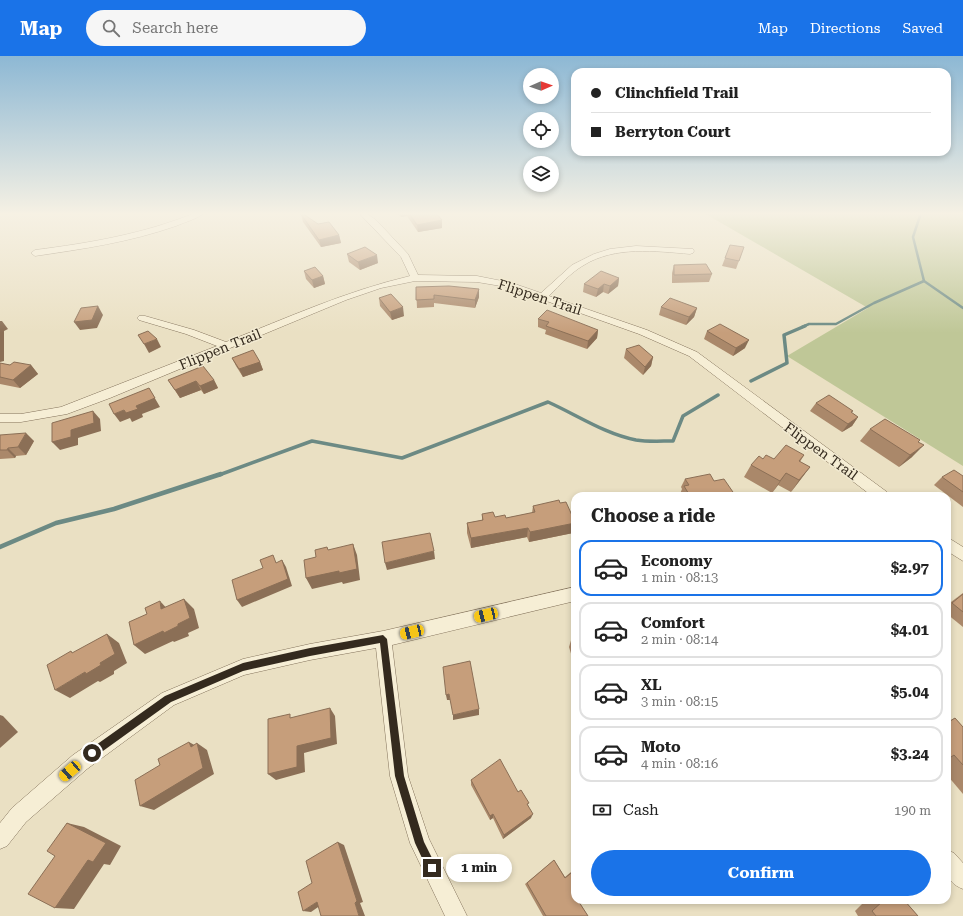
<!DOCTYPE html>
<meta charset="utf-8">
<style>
:root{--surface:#fff;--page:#f6f6f6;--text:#222;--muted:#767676;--line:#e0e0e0;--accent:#1a73e8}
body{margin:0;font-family:"Roboto Serif",serif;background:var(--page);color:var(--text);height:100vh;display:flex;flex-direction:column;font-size:15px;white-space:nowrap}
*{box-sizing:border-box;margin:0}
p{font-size:13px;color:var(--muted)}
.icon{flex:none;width:22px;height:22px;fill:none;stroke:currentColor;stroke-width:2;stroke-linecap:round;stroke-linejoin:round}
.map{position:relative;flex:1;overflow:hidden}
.sheet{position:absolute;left:571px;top:436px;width:380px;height:412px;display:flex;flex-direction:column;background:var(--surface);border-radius:12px;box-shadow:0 2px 6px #0003}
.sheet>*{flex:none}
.hud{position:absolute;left:571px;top:12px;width:380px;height:88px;border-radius:12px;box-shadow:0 2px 6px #0003;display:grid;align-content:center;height:88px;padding:0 20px;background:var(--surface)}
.needle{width:26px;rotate:88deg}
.tools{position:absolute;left:523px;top:12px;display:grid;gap:8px}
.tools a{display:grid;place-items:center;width:36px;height:36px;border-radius:50%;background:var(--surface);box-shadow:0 2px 6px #0003;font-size:20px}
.end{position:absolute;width:18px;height:18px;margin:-9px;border:5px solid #342a1e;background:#fff;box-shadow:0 0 0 2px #fff}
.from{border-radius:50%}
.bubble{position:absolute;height:28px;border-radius:14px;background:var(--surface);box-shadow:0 2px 6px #0003;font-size:13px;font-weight:700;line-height:28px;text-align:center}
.car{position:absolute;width:12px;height:24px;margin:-12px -6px;border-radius:5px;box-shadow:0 0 3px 1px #0007;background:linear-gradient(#f5c518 24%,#345 0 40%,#f5c518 0 76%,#345 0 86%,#f5c518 0)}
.hud b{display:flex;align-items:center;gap:14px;height:38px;font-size:15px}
.hud b+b{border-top:1px solid var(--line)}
.hud i{width:10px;height:10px;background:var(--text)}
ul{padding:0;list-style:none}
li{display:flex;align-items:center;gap:12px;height:56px;margin:0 8px 6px;padding:0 12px;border:2px solid var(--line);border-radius:12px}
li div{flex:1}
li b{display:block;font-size:15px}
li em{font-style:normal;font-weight:700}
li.active{border-color:var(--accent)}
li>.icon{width:36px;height:36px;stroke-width:1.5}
h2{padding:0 20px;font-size:18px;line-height:48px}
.pay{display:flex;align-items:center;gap:10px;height:44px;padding:0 20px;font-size:15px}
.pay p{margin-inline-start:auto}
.action{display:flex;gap:8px;margin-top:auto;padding:8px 20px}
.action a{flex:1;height:46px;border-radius:24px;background:var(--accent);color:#fff;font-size:16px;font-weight:700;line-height:46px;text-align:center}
header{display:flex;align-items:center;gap:24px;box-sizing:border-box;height:56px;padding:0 20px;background:var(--accent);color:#fff}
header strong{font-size:19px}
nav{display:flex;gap:22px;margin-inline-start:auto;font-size:14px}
.search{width:280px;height:36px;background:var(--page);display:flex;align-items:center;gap:10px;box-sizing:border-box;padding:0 14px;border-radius:22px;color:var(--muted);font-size:15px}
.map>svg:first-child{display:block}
.green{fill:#bfc797}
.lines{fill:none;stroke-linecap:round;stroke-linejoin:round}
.stream-far2{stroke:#6c8a84;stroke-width:2.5}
.stream-far1{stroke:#6c8a84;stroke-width:3.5}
.stream{stroke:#6c8a84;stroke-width:4.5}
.minor-casing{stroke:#83725b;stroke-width:1}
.minor{fill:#f6eed5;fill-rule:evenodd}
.wall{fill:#aa886a}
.shaded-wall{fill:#8b6f56}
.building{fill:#c69e7b;stroke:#8b6f56}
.route{fill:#342a1e}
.labels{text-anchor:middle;stroke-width:3;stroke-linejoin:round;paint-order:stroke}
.street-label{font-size:14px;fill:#342a1e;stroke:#f2ead1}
</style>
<header>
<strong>Map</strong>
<div class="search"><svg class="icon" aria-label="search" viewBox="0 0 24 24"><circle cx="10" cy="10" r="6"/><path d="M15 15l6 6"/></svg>Search here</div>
<nav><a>Map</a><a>Directions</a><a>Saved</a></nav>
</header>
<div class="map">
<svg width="963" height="860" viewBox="0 0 963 860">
<rect width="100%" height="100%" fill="#eae0c3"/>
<path class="green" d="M704,157h259v253l-176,-110 81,-48z"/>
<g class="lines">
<g class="stream-far2">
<path d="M921,157l-8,24 11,44 39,27"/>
<path d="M802,271l7,-3h27l38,-21 50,-22"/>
</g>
<g class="stream-far1">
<path d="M751,325l36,-18 -3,-28 21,-9"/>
<path d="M219,419l93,-34 90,17 146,-56c29,13 57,32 88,38 12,2 25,1 37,1l10,-25 35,-21"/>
</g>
<path class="stream" d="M0,491l56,-24 58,-14 107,-35"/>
<defs>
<g id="minor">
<path d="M195,157h9c-7,6 -19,9 -28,13 -46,16 -93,23 -141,30l-4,-3 4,-3c55,-7 108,-16 160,-37z"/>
<path d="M359,157h7l10,7 32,34 10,21 59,1 35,7 29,10 31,-28 22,-11 16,-5 26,-3 57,3 1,2 -1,2 -3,1c-35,-3 -75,-8 -106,11 -14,8 -24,20 -35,31l98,34 50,22 190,140 2,4h-17l-183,-140 -50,-22 -132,-47 -30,-5 -62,-1 -34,7 -35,12 -236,98 -43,16 -46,8h-21v-8h21l40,-7 156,-61 -31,-12 -47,-14 -2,-2 2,-2h6l49,14 32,12c61,-24 120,-51 184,-66l-9,-19z"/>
<path d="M947,481l16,10v14l-16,-10z"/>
<path d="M575,531v14l-183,44 16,131 21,63 38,77h-22l-35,-73 -20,-67 -14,-128 -66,12 -66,15 -70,30 -87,64 -61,53 -19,24 -7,3v-26l12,-15 61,-53 89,-62 81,-34 67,-15 73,-13z"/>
<path d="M947,794l7,3 9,10v26c-20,-8 -16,-21 -16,-39z"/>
</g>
</defs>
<use href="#minor" class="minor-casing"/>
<use href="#minor" class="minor"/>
</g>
<g class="wall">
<path d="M396,157h40l6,7v8l-24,4 -11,-16 -6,1z"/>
<path d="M301,158l17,10 21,11 2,8 -20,4 -18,-25z"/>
<path d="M730,189l14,2 -8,22 -14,-3z"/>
<path d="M347,198l31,9 -18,7 -11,-8z"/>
<path d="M674,209l38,9 -3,8 -37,1v-10z"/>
<path d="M304,215l19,5 2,8 -11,4 -8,-9z"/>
<path d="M619,222l-1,8 -10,8 -5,-2 -7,5 -13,-5 1,-8z"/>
<path d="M416,231l63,10 -4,11 -41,-5v4l-17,1z"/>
<path d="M379,242l25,18 -12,4 -12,-14z"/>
<path d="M661,251l36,1 -3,9 -8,8 -27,-10z"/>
<path d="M538,263l60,11 -1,8 -10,11 -42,-15 1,-4 -8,-3z"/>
<path d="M707,275l38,17 -12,8 -29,-17z"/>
<path d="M626,293l27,8 -2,9 -8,9 -19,-17z"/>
<path d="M232,302l28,4 3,8 -20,7 -7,-11z"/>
<path d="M0,307l10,2h21l7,9 -18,14 -20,-4z"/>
<path d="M168,324h46l4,8 -14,6 -3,-4 -21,8z"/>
<path d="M816,347l35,10 7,4 -6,9 -10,6 -32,-21z"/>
<path d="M870,373l48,13 -6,15 -13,10 -39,-26z"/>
<path d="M0,379l34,6 -8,14 -10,1 -1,2 -15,1z"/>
<path d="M804,399l-4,7 10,5 -19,25 -13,-7 -6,8 -28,-16 7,-12 12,-6h11z"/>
<path d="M963,420v31l-29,-22 8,-8z"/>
<path d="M685,423l29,2 21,14 -1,1h-53l-1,-2 2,-5 -1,-2z"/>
<path d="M560,447l15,19v4l-2,7 -44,9 -2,-5 -56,11 -4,-15v-10l15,-3v-6l13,3 11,1 26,-5 1,-7z"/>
<path d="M963,537v34l-16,-13v-9z"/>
<path d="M572,581h3v30l-6,-20z"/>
<path d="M955,662l8,9v67l-16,-19v-53z"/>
<path d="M471,724l47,12 10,13 3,13 -28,21 -10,-21 -3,2 -19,-35z"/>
<path d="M554,804l11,17 6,-5 4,-2 4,32 9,14h-45l-18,-32z"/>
<path d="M866,844h38l14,16h-60l-3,-5z"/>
</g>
<g class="shaded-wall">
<path d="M401,157h6v3l-6,1z"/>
<path d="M442,164v8l-24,4 -1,-7z"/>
<path d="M339,179l2,8 -20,4 -2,-7z"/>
<path d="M377,199l1,8 -18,7 -2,-8z"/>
<path d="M323,220l2,8 -11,4 -2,-8z"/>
<path d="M619,222l-1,8 -10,8 2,-8z"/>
<path d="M604,228l-1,8 -7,5 2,-8z"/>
<path d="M479,233v8l-4,11v-8z"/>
<path d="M98,250l5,9 -6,13 -17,2 -6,-8z"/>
<path d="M403,251l1,9 -12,4 -2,-8z"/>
<path d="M697,252l-3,9 -8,8 3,-8z"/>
<path d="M0,265h2l6,8 -4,2v30l-4,1z"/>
<path d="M598,274l-1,8 -10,11 1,-8z"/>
<path d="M157,283l4,8 -12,6 -5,-9z"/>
<path d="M749,284l-4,8 -12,8 3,-8z"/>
<path d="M653,301l-2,9 -8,9 2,-8z"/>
<path d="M260,306l3,8 -20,7 -4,-8z"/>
<path d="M31,309l7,9 -18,14 -7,-8z"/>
<path d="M214,324l4,8 -14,6 -4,-8z"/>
<path d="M196,325l5,9 -21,8 -5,-8z"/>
<path d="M149,332l11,19 -18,7 1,3 -11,5 -2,-4 -10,4 -6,-8 10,-4 12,-4z"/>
<path d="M93,355l7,8 1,12 -23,7v7l-18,5 -8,-8 19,-12z"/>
<path d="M858,361l-6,9 -10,6 6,-8z"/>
<path d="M26,377l8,8 -8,14 -8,-8z"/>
<path d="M924,389l-12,12 -13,10 11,-12z"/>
<path d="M8,392l8,8 -1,2 -8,-8z"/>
<path d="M810,411l-9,12 -10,13 8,-12z"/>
<path d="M786,417l-8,12 -6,8 8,-12z"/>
<path d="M575,467l-2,10 -44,9 1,-10z"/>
<path d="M528,472l-1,9 -56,11v-10z"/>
<path d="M353,488l4,11 3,25 -17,4 -1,-2 -30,7 -6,-11z"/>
<path d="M434,495l1,8 -48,11 -2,-7z"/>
<path d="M282,504l4,7 6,19 -50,21 -5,-7z"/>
<path d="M184,543l10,10 5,19 -11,5 1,3 -15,6 -1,-1 -28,13 -11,-9z"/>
<path d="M160,545l10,11 -9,-3z"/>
<path d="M107,578l12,9 8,20 -13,8v3l-14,8 -2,-1 -28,17 -15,-8 45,-27z"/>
<path d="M449,638l1,6h-3l-1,-5z"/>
<path d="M330,652l5,8 2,28 -33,9 1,19 -29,8 -8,-6 29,-28z"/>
<path d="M479,653v6l-26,5v-5z"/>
<path d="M0,659l3,1 15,16 -18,16z"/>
<path d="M189,686l9,5 -1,-4 10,7 7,24 -60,36 -14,-4 51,-59z"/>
<path d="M493,758v4l-3,2v-4z"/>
<path d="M533,758l-2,4 -28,21 1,-4z"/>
<path d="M67,767l17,4 37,19 -11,19 -6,-1 -30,45 -19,-1z"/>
<path d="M338,786l6,3 19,57 -3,1 5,13h-6l-4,-13z"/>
<path d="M317,846l7,1 -13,9 -8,-1z"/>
</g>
<g class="building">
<path d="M302,157l16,11 11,-2 10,13 -20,5 -18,-26z"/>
<path d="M409,157h27l6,7 -25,5z"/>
<path d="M730,189l14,2 -5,14 -14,-3z"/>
<path d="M365,191l12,8 -19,7 -11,-8z"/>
<path d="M706,208l6,10 -38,1v-10z"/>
<path d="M315,211l8,9 -11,4 -8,-9z"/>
<path d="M601,215l18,7 -9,8 -6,-2 -6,5 -14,-5z"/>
<path d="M449,230l30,3 -4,11 -41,-5v4l-18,1v-13z"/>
<path d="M391,238l12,13 -13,5 -11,-14z"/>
<path d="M670,242l27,10 -8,9 -28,-10z"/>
<path d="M98,250l-6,14 -18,2 7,-14z"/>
<path d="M547,254l51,20 -10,11 -42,-15 3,-4 -11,-3z"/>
<path d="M720,268l29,16 -13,8 -29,-17z"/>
<path d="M148,275l9,8 -13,5 -6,-9z"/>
<path d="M639,289l14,12 -8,10 -19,-18z"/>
<path d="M253,294l7,12 -21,7 -7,-11z"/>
<path d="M14,306l17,3 -18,15 -13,-3v-14l10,2z"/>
<path d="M203,310l11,14 -14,6 -4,-5 -21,9 -7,-10z"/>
<path d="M149,332l6,10 -19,8 2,3 -12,4 -2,-3 -10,4 -5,-10z"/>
<path d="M829,339l24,16 -2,1 7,5 -10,7 -32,-21z"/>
<path d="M93,355l1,12 -23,7v7l-19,5v-19z"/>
<path d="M885,363l35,21 -2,2 6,3 -14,10 -40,-26z"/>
<path d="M26,377l-8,14 -10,1 -1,2h-7v-15z"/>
<path d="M786,389l18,10 -5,6 11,6 -11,13 -13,-7 -6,8 -29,-16 8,-9 4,3 3,-4 8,4z"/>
<path d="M954,414l9,6v16l-21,-15z"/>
<path d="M710,418l4,7 10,-2 11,16 -6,1h-39l-6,-10 5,-1 -4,-6z"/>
<path d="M559,444l1,3 6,-1 9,20v1l-45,9 -2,-4 -57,10 -4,-15 16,-3 -1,-6 11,-2 2,5 10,-2 1,3 29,-6 -2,-6z"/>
<path d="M430,477l4,18 -49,12 -3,-21z"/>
<path d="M353,488l4,25 -18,4v-2l-33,7 -2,-18 12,-3 -1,-7 12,-3 1,3z"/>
<path d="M273,499l3,8 6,-3 6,19 -51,21 -5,-20 31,-12 -3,-8z"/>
<path d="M963,538v18l-11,-9z"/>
<path d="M184,543l6,19 -12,6v2l-14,7 -1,-2 -29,14 -5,-23 18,-8 -2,-6 15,-7 1,8z"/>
<path d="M107,578l8,20 -15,9 1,2 -15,9 -1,-2 -30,18 -8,-25 24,-14 1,2z"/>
<path d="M572,581h3v10z"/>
<path d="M470,605l9,48 -26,6 -4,-21 -3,1 -3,-28z"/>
<path d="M330,652l1,30 -34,8v21l-29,7v-55l22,-5v4z"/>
<path d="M955,662l8,9v38l-9,-10 -3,2 -4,-5v-29z"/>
<path d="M189,686l2,5 6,-4 6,25 -63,38 -5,-26 25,-15 -2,-6z"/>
<path d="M500,703l18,33 3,-2 8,13 -2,1 6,10 -29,21 -11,-21 -3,2 -19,-36z"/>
<path d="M67,767l39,20 -13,19 -5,-2 -33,48 -27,-14 27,-38 -8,-5z"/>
<path d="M338,786l19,59 -2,2 4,13h-38l-4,-14 -14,9 -5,-19 14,-9 -6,-22z"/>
<path d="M554,804l11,18 10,-8v30h6l-2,2 9,14h-42l-19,-33z"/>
<path d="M884,844h20l14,16h-42l-4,-5z"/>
</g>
<linearGradient id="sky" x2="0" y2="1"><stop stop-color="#8db8d4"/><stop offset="0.57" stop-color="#f6f1e4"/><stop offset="1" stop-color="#f6f1e4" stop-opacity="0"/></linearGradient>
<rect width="963" height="277" fill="url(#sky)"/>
<path class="route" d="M383,579l4,4 17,137 20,66 13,26 -1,3 -4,2 -4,-2 -13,-28 -20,-67 -15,-133 -70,13 -67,15 -72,31 -75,54 -4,2 -3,-2 -1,-3 1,-3 76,-54 78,-33 67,-15z"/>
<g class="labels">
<g class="street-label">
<text transform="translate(540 241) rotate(18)" y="5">Flippen Trail</text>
<text transform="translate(220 293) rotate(-22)" y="5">Flippen Trail</text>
<text transform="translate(821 395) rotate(36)" y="5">Flippen Trail</text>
</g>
</g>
</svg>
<div class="tools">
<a><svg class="needle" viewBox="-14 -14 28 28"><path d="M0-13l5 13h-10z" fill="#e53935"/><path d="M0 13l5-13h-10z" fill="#767676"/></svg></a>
<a><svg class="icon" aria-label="locate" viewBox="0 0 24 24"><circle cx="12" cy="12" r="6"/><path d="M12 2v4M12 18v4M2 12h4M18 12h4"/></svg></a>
<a><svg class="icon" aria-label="layers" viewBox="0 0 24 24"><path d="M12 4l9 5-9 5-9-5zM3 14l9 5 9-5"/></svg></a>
</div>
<i class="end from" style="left:92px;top:697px"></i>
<i class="end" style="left:432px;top:812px"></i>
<div class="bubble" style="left:446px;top:798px;width:66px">1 min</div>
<i class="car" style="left:486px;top:559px;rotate:257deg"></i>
<i class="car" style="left:412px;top:576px;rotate:257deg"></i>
<i class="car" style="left:70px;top:715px;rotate:229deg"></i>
<div class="hud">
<b><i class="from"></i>Clinchfield Trail</b>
<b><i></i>Berryton Court</b>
</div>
<section class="sheet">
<h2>Choose a ride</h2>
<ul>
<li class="active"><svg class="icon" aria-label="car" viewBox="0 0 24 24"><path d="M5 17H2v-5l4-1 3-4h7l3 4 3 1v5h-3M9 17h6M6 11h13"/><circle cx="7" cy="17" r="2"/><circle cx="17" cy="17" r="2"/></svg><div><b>Economy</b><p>1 min · 08:13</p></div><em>$2.97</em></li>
<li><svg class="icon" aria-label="car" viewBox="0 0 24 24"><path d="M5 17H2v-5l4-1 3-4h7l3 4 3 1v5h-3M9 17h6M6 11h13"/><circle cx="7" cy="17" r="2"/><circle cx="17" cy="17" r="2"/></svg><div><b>Comfort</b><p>2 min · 08:14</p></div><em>$4.01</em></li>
<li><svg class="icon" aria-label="car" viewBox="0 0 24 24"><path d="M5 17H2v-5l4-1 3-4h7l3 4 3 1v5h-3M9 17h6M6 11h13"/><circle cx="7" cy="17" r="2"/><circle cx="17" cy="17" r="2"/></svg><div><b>XL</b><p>3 min · 08:15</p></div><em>$5.04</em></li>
<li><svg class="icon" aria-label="car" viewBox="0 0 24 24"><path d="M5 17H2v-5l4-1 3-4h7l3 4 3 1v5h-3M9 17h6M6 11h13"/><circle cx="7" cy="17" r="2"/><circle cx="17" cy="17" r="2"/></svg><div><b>Moto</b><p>4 min · 08:16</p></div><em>$3.24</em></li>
</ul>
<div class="pay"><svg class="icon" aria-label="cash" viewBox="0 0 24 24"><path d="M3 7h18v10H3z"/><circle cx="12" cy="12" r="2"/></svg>Cash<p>190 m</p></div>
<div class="action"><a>Confirm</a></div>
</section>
</div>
